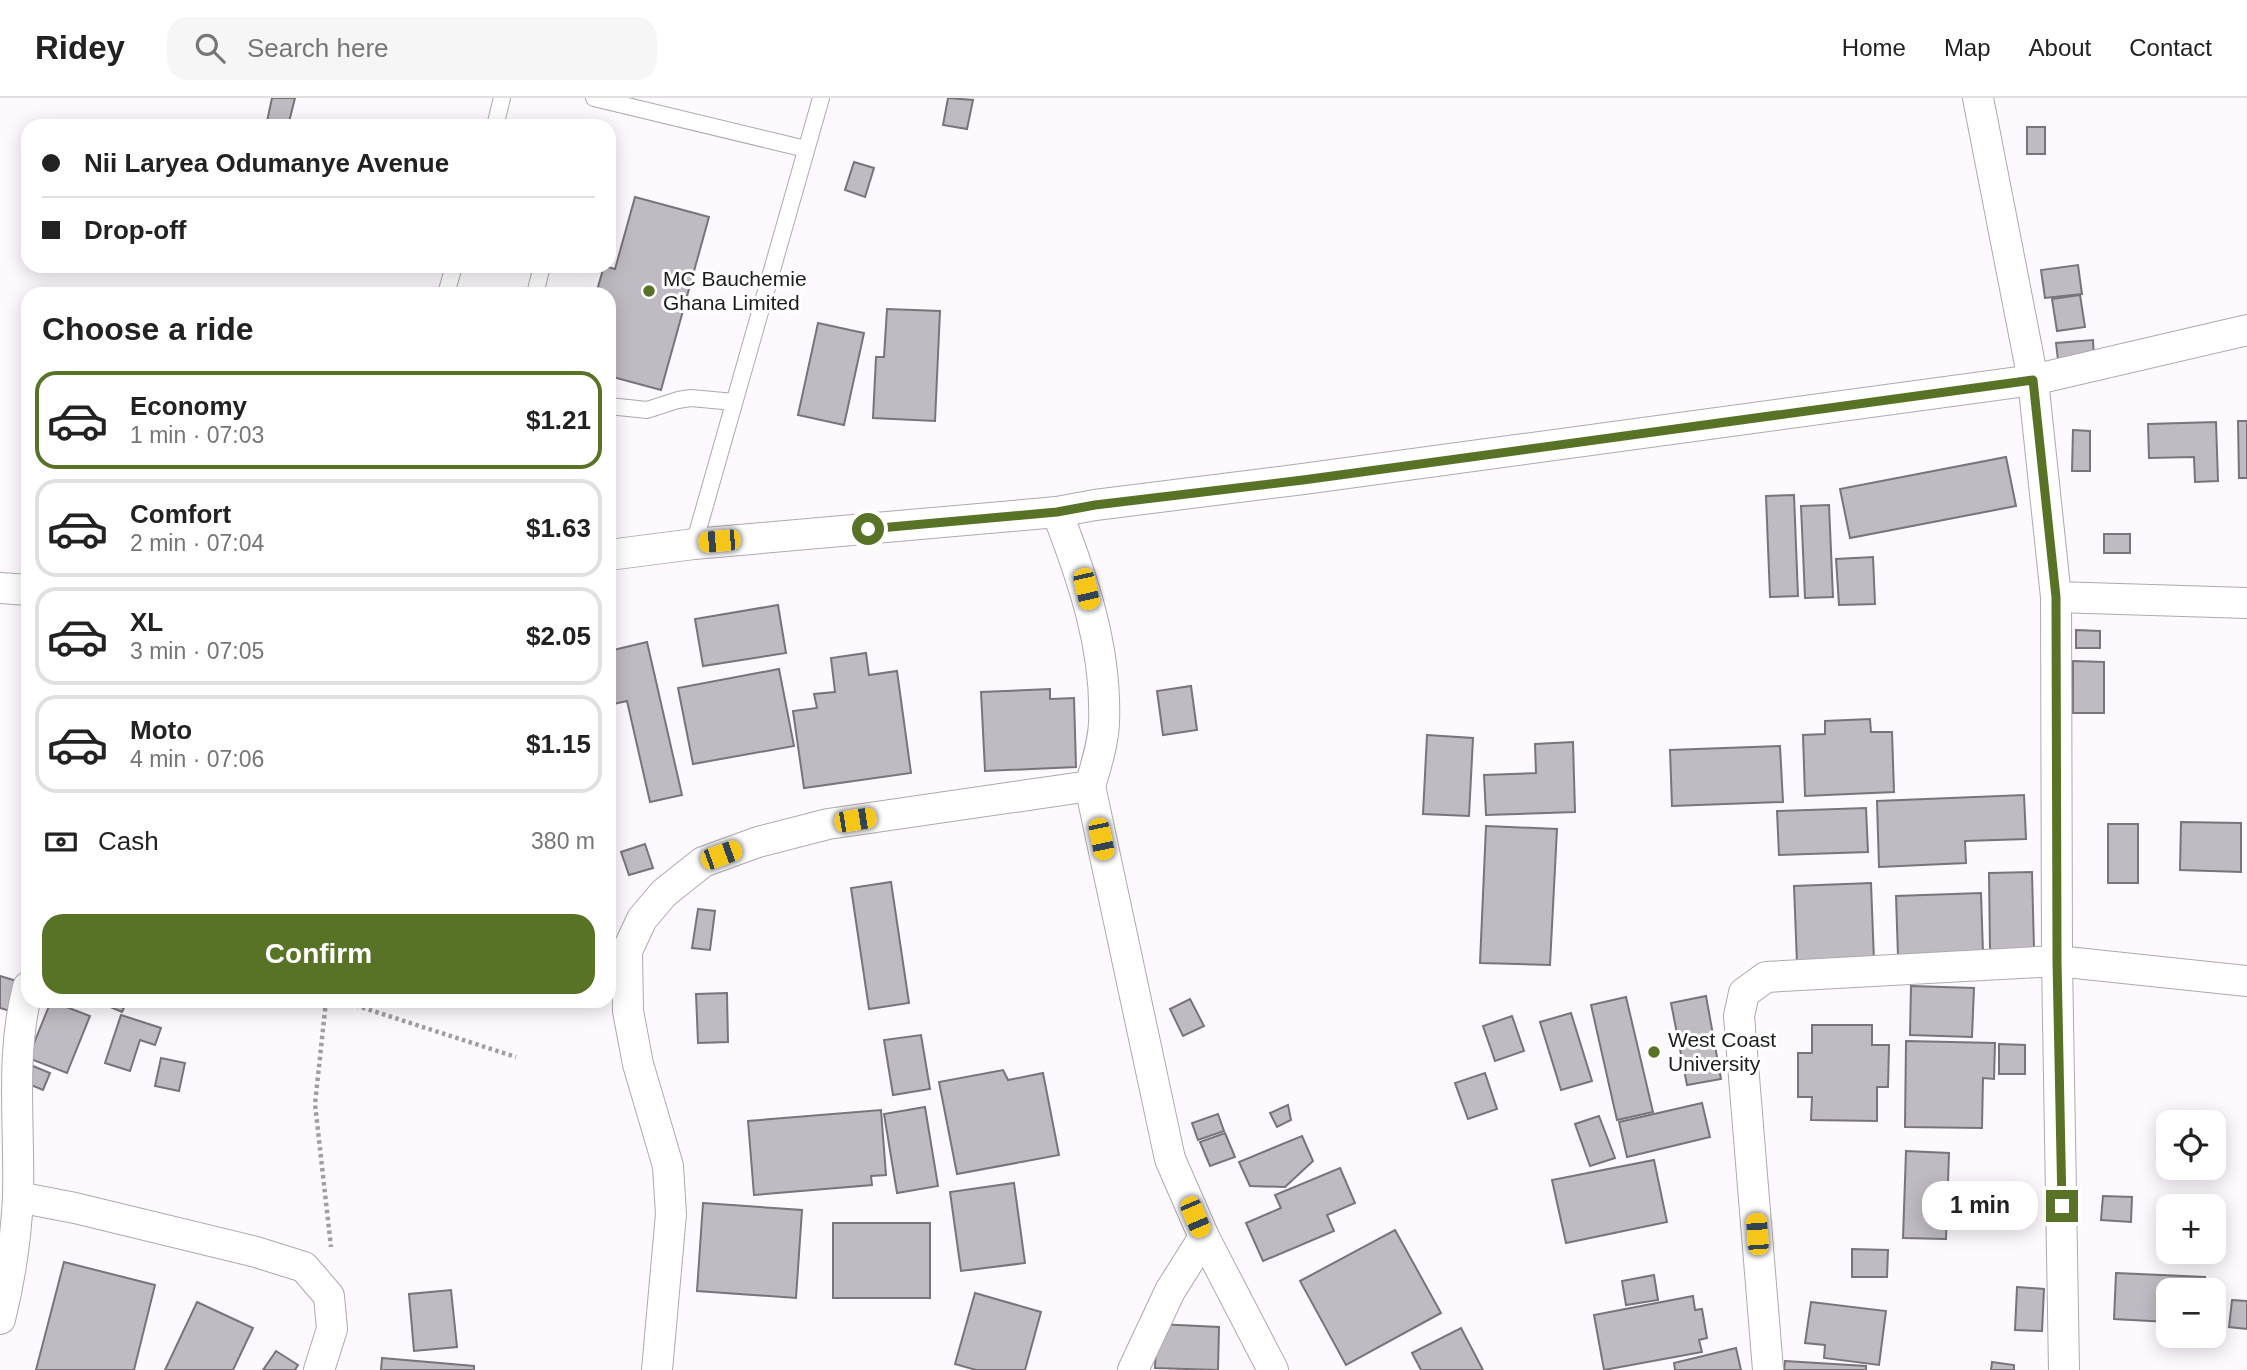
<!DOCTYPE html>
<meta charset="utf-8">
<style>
:root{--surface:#fff;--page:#f6f6f6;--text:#222;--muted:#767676;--line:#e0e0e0;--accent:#597326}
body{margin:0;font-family:Helvetica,sans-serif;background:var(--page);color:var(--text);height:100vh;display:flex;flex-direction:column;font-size:26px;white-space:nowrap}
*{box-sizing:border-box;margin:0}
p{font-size:23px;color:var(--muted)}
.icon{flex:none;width:38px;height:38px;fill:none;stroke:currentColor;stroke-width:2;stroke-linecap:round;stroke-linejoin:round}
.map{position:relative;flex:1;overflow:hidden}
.side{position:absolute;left:21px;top:189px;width:595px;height:721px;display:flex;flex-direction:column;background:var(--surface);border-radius:21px;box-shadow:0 4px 18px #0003}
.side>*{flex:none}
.hud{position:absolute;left:21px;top:21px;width:595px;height:154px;border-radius:21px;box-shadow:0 4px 18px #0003;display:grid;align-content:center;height:154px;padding:0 21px;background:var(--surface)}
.fabs{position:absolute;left:2156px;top:1012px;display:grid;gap:14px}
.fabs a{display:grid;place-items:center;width:70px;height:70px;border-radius:14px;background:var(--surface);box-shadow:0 4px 18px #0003;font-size:35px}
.end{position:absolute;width:32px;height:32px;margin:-16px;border:9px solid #597326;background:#fff;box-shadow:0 0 0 4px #fff}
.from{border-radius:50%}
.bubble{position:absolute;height:49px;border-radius:21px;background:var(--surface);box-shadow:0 4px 18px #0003;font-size:23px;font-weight:800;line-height:49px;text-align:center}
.car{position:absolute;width:21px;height:42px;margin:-21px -10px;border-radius:9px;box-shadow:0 0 5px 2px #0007;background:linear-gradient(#f5c518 24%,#345 0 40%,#f5c518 0 76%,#345 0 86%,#f5c518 0)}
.hud b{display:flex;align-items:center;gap:24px;height:66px;font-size:26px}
.hud b+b{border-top:2px solid var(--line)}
.hud i{width:18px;height:18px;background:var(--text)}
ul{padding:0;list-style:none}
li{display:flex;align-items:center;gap:21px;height:98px;margin:0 14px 10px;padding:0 7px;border:4px solid var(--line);border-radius:21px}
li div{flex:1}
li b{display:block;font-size:26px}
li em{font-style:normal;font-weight:800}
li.current{border-color:var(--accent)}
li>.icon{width:63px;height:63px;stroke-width:1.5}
h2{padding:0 21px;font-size:32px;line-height:84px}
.pay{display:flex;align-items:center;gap:18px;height:77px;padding:0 21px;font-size:26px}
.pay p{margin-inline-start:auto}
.cta{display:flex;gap:14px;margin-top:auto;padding:14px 21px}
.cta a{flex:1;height:80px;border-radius:21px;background:var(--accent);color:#fff;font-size:28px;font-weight:800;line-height:80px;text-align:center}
header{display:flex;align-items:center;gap:42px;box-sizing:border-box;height:98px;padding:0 35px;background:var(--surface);border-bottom:2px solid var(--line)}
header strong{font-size:33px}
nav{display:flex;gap:38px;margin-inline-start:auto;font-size:24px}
.search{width:490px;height:63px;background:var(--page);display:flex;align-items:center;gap:18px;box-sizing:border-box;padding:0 24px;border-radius:21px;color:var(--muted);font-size:26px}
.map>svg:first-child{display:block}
.building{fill:#c0bbc2;stroke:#79747a;stroke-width:2}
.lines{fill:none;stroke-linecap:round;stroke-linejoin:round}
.service-casing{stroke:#aea9af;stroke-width:18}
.minor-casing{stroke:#aea9af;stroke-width:32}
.path{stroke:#a19da1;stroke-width:4.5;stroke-dasharray:3.5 3.5;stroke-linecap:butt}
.service{stroke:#fff;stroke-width:16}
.minor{stroke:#fff;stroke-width:30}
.route{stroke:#597326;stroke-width:9}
.poi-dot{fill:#597326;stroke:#fff;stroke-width:2.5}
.labels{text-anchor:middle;stroke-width:6;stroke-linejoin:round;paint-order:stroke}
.poi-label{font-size:21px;fill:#1e1c1e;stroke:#fff;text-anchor:start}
</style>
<header>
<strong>Ridey</strong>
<div class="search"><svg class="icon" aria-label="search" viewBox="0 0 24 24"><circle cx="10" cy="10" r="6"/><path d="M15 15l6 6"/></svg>Search here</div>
<nav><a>Home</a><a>Map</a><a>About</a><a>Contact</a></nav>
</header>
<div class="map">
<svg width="2247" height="1272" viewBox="0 0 2247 1272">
<rect width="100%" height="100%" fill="#fef9ff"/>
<g class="building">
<path d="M272,0h23l-7,28h-22z"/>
<path d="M948,0l25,2 -6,29 -24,-4z"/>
<rect x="2027" y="29" width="18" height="27"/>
<path d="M854,64l20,6 -9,29 -20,-7z"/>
<path d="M635,99l74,20 -48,173 -52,-14v-82h-13l8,-28 11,3z"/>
<path d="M2078,167l4,29 -37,4 -4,-28z"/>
<path d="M2080,197l5,32 -28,4 -5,-32z"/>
<path d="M887,211l53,2 -5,110 -62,-3 3,-61h8z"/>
<path d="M818,225l46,10 -20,92 -46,-10z"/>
<path d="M2093,242l1,18 -36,2 -2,-17z"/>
<path d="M2238,323h9v57h-8z"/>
<path d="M2216,324l2,59 -23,1 -1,-25 -45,1 -1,-34z"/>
<path d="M2073,332l17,1v40h-18z"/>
<path d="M2006,359l10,49 -166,32 -10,-49z"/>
<path d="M1794,397l4,101 -28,1 -4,-101z"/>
<path d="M1829,407l4,92 -28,1 -4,-92z"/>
<rect x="2104" y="436" width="26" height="19"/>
<path d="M1873,459l2,47 -36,1 -3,-46z"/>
<path d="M778,507l8,48 -83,13 -8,-47z"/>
<path d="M2076,532l24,1v17h-24z"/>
<path d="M647,544l35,153 -32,7 -23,-101 -18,4v-54z"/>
<path d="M866,555l3,22 28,-4 14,102 -107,15 -11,-77 24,-3 -3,-14 21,-2 -4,-34z"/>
<path d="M2073,563l31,1v51h-31z"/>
<path d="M779,571l15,77 -101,18 -15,-76z"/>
<path d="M1191,588l6,44 -34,5 -6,-44z"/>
<path d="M1050,591v10l24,-1 2,69 -91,4 -4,-79z"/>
<path d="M1870,621l1,13h21l2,60 -89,4 -2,-61 22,-1v-13z"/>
<path d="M1427,637l46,3 -4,78 -46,-2z"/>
<path d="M1573,644l2,70 -89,3 -2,-40 52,-2 -1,-29z"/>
<path d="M1780,648l3,56 -111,4 -2,-56z"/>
<path d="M2024,697l2,44 -61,2 1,22 -87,4 -2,-66z"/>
<path d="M1866,710l2,44 -89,3 -2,-44z"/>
<path d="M2181,724l60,1v49l-61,-2z"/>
<rect x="2108" y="726" width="30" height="59"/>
<path d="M1486,728l71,3 -7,136 -70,-2z"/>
<path d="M645,746l8,24 -24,7 -8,-23z"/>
<path d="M2032,774l2,77 -44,1 -1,-77z"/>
<path d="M891,784l18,121 -40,6 -18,-121z"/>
<path d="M1871,785l3,78 -77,3 -3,-78z"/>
<path d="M1981,795l2,60 -85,3 -2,-60z"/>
<path d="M609,798l6,29 -6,1z"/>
<path d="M698,811l17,2 -5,39 -18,-2z"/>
<path d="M0,878l20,6 -10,29 -10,-3z"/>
<path d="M1911,888l63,2 -2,49 -62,-2z"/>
<path d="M727,895l1,49 -30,1 -2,-49z"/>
<path d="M1706,898l15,83 -34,6 -16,-82z"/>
<path d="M1626,899l27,115 -36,8 -26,-115z"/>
<path d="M1190,901l14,27 -21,10 -13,-27z"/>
<path d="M51,903l39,15 -23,57 -39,-15z"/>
<path d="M96,903h31l-5,11z"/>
<path d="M1571,915l21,68 -31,9 -21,-68z"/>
<path d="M121,917l40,13 -6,17 -15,-5 -10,31 -25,-8z"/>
<path d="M1512,918l12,35 -29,10 -12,-35z"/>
<path d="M1812,927h60v20h17l-1,42h-11v34l-66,-1 1,-23h-14v-44h14z"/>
<path d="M921,937l9,54 -37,6 -9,-55z"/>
<path d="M1906,943l89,2 -1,36 -11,-1 -1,50 -77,-1z"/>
<path d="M1999,946l26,1v29h-26z"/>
<path d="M161,960l24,5 -6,28 -24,-5z"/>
<path d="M33,968l17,7 -7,17 -17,-7z"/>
<path d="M1003,972l5,10 35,-7 16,82 -102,19 -18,-92z"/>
<path d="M1485,975l12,36 -29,10 -13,-36z"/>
<path d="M1702,1005l8,34 -83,20 -8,-35z"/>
<path d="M1288,1007l3,15 -14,7 -7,-14z"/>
<path d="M925,1009l13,79 -41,7 -13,-79z"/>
<path d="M881,1012l5,65 -15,1 1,9 -118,10 -6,-74z"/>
<path d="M1218,1016l6,17 -26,9 -6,-17z"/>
<path d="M1599,1018l16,42 -25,8 -15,-42z"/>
<path d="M1225,1035l10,24 -25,9 -10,-24z"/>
<path d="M1302,1038l11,25 -28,26 -35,-1 -11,-24z"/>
<path d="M1906,1053l43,2 -3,86 -43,-1z"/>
<path d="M1654,1062l13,62 -101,21 -14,-63z"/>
<path d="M1340,1070l15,35 -28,12 7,16 -71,30 -17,-38 35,-15 -6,-13z"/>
<path d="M1014,1085l11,80 -64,8 -11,-79z"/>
<path d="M2103,1098l29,1 -1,25 -30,-2z"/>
<path d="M703,1105l99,7 -6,88 -99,-7z"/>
<rect x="833" y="1125" width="97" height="75"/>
<path d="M1395,1132l46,83 -95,52 -46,-84z"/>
<path d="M1852,1151l36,1 -1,27h-35z"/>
<path d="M64,1164l91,23 -21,85h-98z"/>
<path d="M2116,1175l89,4v13h-37v32l-54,-3z"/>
<path d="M1654,1177l4,25 -32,5 -4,-24z"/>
<path d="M2017,1189l27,2 -2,42 -27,-1z"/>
<path d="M451,1192l6,57 -43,4 -5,-57z"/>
<path d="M975,1195l66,19 -16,58h-49l-21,-6z"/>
<path d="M1693,1198l2,14 7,-1 5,29 -8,2 3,12 -98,18 -10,-55z"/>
<path d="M2232,1202l15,1v28l-18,-2z"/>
<path d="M197,1204l56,26 -20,42h-68z"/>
<path d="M1811,1204l75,9 -7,54 -55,-7 1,-13 -20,-2z"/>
<path d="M1157,1226l62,3 -1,43 -63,-2z"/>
<path d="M1461,1230l22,42h-62l-9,-17z"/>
<path d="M1736,1250l5,22h-66l-1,-7z"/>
<path d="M276,1253l22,14 -3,5h-32z"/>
<path d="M382,1260l92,8v4h-93z"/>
<path d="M1785,1263l81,5v4h-82z"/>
<path d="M1992,1264l22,3v5h-23z"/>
</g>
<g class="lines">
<defs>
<g id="service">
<path d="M594,0l212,51"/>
<path d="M495,28l7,-28"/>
<path d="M446,196l8,-28"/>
<path d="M535,196l7,-28"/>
<path d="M609,308l38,4 31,-10 13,-2 43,4"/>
<path d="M694,446l127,-446"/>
</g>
<g id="minor">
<path d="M1978,0l55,282 23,217 191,6"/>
<path d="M1057,414c26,67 50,137 47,211 -1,21 -8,43 -14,63"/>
<path d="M609,457l85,-11 363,-32 38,-7 208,-26 730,-99 214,-50"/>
<path d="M0,490l28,2"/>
<path d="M2056,499l1,364 7,409"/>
<path d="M18,1099l57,11 181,44 48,15 25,29 3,33 -13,41"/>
<path d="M0,1221c10,-40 16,-80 18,-122 2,-71 -8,-141 10,-210"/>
<path d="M657,1272l14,-156 -3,-48 -30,-102 -10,-53 -1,-60 15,-32 22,-26 39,-31 55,-20 70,-18 262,-38 80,373 34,78 69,133"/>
<path d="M1133,1272l37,-79 34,-54"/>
<path d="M1768,1272l-29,-354 5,-23 22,-16 291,-16 190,20"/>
</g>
</defs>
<use href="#service" class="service-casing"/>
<use href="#minor" class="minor-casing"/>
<g class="path">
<path d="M326,903l-11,103 16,143"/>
<path d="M342,903l174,56"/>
</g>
<use href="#service" class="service"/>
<use href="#minor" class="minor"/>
</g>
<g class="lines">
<path class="route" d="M868,431l189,-17 38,-7 208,-25 730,-100 23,217 1,364 5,245"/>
</g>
<g class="poi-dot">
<circle cx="649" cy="193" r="7"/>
<circle cx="1654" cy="954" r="7"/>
</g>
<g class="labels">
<g class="poi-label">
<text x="663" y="188">MC Bauchemie<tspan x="663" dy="24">Ghana Limited</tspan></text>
<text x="1668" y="949">West Coast<tspan x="1668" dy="24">University</tspan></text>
</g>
</g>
</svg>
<div class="fabs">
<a><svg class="icon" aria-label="locate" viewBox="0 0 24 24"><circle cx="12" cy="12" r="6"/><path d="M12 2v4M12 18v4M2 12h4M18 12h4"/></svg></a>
<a>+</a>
<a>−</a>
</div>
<i class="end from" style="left:868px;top:431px"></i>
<i class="end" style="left:2062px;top:1108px"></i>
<div class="bubble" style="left:1922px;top:1083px;width:116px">1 min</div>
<i class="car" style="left:719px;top:443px;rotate:265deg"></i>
<i class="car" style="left:1086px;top:491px;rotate:167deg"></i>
<i class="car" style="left:855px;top:722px;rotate:81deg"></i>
<i class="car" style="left:1101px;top:741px;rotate:168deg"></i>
<i class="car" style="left:721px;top:757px;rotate:70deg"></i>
<i class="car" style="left:1195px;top:1119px;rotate:157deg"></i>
<i class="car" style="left:1757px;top:1136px;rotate:356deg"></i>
<div class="hud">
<b><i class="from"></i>Nii Laryea Odumanye Avenue</b>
<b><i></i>Drop-off</b>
</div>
<section class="side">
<h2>Choose a ride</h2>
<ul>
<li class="current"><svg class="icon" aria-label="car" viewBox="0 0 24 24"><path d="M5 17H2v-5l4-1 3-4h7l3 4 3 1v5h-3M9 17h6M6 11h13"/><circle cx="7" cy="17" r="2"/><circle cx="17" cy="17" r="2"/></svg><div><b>Economy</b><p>1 min · 07:03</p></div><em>$1.21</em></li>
<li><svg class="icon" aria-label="car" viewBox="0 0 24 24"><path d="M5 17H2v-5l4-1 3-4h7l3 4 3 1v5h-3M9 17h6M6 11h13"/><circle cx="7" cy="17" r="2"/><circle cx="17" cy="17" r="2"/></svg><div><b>Comfort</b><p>2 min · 07:04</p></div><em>$1.63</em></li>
<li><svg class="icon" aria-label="car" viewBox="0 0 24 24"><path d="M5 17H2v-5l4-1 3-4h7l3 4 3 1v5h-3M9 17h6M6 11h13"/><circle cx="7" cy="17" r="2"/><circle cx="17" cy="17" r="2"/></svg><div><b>XL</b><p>3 min · 07:05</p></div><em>$2.05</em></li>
<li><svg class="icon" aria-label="car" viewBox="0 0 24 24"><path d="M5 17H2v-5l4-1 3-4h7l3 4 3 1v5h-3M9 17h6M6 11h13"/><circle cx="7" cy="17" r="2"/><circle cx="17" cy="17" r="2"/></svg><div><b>Moto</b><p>4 min · 07:06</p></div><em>$1.15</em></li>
</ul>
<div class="pay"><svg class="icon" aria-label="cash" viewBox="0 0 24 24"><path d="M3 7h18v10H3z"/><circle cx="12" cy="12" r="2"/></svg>Cash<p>380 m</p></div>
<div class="cta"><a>Confirm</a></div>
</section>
</div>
